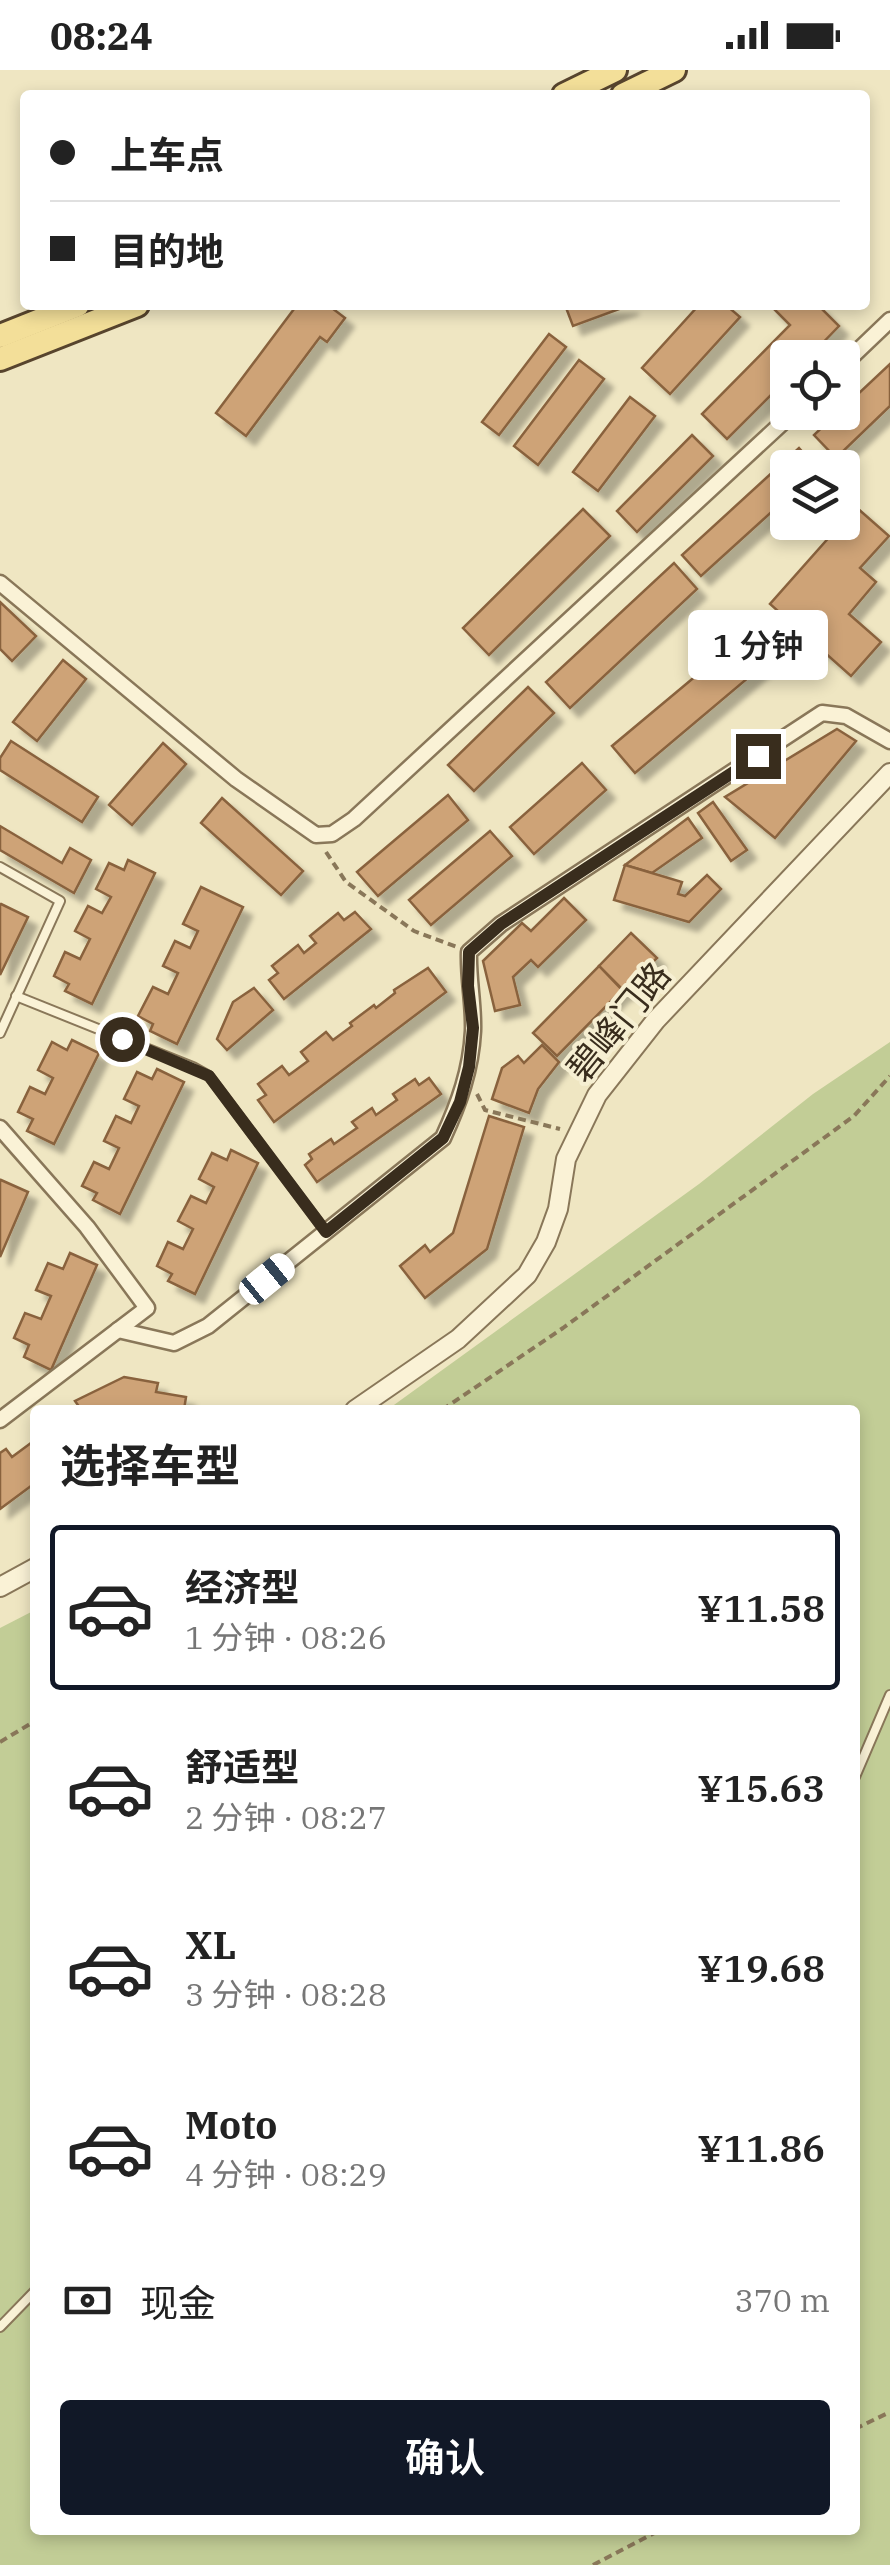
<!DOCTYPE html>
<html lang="zh">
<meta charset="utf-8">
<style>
:root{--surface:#fff;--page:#f2f2f2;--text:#222;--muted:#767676;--line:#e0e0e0;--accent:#111827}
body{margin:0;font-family:"IBM Plex Serif","Noto Sans SC",serif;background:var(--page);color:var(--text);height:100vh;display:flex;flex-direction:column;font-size:38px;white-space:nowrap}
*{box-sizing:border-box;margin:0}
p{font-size:32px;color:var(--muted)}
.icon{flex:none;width:55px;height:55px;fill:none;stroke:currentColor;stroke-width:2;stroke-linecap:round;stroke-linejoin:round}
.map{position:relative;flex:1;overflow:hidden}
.details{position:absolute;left:30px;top:1335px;width:830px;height:1130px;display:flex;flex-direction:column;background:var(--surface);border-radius:10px;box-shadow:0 5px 15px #0003}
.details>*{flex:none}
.guide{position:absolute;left:20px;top:20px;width:850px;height:220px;border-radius:10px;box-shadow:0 5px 15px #0003;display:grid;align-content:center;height:220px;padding:0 30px;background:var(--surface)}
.controls{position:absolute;left:770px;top:270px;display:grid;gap:20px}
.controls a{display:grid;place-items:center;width:90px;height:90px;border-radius:10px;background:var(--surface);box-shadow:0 5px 15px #0003;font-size:50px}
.end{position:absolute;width:45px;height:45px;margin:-22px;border:12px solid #392d1d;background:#fff;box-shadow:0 0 0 5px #fff}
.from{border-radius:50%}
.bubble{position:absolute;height:70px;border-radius:10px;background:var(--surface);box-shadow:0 5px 15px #0003;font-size:32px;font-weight:600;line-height:70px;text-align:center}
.car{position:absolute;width:30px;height:60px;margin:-30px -15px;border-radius:12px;box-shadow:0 0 8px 2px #0007;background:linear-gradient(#fff 24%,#345 0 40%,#fff 0 76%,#345 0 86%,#fff 0)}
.guide b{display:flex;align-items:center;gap:35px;height:95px;font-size:38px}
.guide b+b{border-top:2px solid var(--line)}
.guide i{width:25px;height:25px;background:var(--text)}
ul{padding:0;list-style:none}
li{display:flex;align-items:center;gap:30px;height:165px;margin:0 20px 15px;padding:0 10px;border:5px solid transparent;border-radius:10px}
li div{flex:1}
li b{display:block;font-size:38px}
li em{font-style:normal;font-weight:600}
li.on{border-color:var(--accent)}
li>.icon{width:90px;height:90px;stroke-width:1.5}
h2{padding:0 30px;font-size:45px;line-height:120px}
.pay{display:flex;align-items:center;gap:25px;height:110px;padding:0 30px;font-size:38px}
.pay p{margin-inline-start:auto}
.button{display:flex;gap:20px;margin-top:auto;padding:20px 30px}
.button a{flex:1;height:115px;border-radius:10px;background:var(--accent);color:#fff;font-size:40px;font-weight:600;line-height:115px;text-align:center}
.status{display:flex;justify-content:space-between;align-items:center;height:70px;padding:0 50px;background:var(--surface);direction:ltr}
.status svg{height:28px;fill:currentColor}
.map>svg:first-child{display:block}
.green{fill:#c2cd96}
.building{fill:#cea377;stroke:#89623e;stroke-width:2.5;filter:url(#shadow)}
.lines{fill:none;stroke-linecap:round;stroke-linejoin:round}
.service-casing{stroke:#897759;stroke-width:12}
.minor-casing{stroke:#897759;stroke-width:19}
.tertiary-casing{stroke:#897759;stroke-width:22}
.primary-casing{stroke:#57442d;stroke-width:28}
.path{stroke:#897759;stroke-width:4;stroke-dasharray:8 5;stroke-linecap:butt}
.service{stroke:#faf2d6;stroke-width:8}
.minor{stroke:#faf2d6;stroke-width:14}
.tertiary{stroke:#faf2d6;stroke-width:18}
.primary{stroke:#f3df99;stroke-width:22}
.route{stroke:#392d1d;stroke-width:12}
.labels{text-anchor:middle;stroke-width:8;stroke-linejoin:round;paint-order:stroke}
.street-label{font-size:35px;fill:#392d1d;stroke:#f6efd2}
</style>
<div class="status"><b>08:24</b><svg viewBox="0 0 49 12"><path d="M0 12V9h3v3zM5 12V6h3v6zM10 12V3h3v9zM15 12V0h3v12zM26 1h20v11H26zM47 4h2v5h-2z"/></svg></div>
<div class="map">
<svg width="890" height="2495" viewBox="0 0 890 2495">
<defs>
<filter id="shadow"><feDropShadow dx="9" dy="9" stdDeviation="2.5" flood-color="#0004"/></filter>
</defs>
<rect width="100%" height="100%" fill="#efe6c2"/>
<path class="green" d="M890,972v1523h-890v-937l35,-18v920h820v-1120h-468l312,-226 114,-90z"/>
<g class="building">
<path d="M297,235h31l17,13 -18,24 -7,-5 -74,99 -30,-23z"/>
<path d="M565,235h65l-57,21z"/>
<path d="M699,235h27l14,12 -70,77 -28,-26z"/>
<path d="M770,235h48l21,21 -31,32h-20v20l-61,61 -25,-25 88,-89z"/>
<path d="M549,264l17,13 -67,88 -17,-13z"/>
<path d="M579,290l25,19 -66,86 -24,-19z"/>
<path d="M890,294v42l-54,52 -22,-23 24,-23h4v-3z"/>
<path d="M630,327l25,19 -57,75 -25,-19z"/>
<path d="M692,365l21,21 -76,76 -20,-21z"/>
<path d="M799,378l18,20h-29v29l-87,79 -19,-21z"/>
<path d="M856,437l33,29 -29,32 16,14 -27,32 32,28 -30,34 -81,-72z"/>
<path d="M583,439l27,27 -121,119 -26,-27z"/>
<path d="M674,493l23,26 -127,119 -24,-26z"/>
<path d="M0,532l36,34 -24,25 -12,-12z"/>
<path d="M746,564l22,27 -133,112 -23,-27z"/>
<path d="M63,590l23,19 -49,62 -24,-19z"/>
<path d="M528,617l26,26 -80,78 -26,-26z"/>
<path d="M837,659l19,12 -81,97 -50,-41z"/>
<path d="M11,671l87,56 -16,25 -82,-52v-12z"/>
<path d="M163,673l23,21 -54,61 -23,-20z"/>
<path d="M582,693l24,27 -72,64 -24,-27z"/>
<path d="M448,725l20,25 -90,76 -21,-24z"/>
<path d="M222,728l81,73 -22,24 -80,-72z"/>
<path d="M713,732l34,48 -16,11 -33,-48z"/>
<path d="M688,748l14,20 -50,35 -27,-8z"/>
<path d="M0,756l62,37 8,-15 21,12 -17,33 -74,-43z"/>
<path d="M490,761l22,25 -81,69 -22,-25z"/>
<path d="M128,790l27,13 -63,131 -27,-13 4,-7 -15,-8 11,-24 15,7 10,-20 -15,-8 13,-25 14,7 9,-16 -15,-8 13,-26 15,7z"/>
<path d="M625,795l57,17 -4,12 7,2 22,-21 14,14 -32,33 -75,-22z"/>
<path d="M201,817l42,20 -66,137 -27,-13 3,-7 -15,-8 15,-29 15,7 10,-21 -15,-7 12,-25 15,7 8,-17 -15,-7z"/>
<path d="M564,828l22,22 -48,47 -7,-7 -18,17 7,28 -25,6 -12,-50 39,-38 9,8z"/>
<path d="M1,834l27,13 -28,58v-70z"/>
<path d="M355,842l16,17 -87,70 -15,-19 9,-7 -6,-7 26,-21 6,8 12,-10 -6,-7 28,-23 6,7z"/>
<path d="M631,863l26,25 -33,33 -25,-25z"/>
<path d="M599,896l23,24 -65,66 -24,-23z"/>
<path d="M428,898l18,24 -172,130 -16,-22 8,-5 -8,-11 24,-18 7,9 19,-14 -7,-9 25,-20 7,8 19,-14 -2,-3 24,-18 2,3 19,-15 -1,-3z"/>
<path d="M254,918l19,22 -46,40 -10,-11 16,-37z"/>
<path d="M72,970l27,13 -45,91 -27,-13 6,-12 -15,-7 12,-25 15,7 8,-16 -15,-8 14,-28 15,8z"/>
<path d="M542,975l17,17 -21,27 -9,24 -37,-14 10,-31 16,-12 6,7z"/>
<path d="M157,999l27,13 -64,132 -27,-14 4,-7 -15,-7 12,-24 15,7 10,-21 -15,-7 12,-25 15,7 8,-17 -15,-7 13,-27 15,7z"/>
<path d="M429,1008l12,16 -124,88 -12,-17 7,-6 -3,-5 22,-15 3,5 23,-16 -5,-6 20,-14 4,7 21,-15 -4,-6 22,-15 4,6z"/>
<path d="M489,1046l35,11 -37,122 -62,49 -25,-32 25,-21 5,7 23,-19z"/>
<path d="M231,1080l27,13 -63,131 -27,-13 4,-7 -15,-8 11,-24 15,7 10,-20 -15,-8 13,-25 15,7 8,-16 -15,-8 13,-26 15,7z"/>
<path d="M1,1110l27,12 -28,65v-75z"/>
<path d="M70,1183l27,12 -46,105 -27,-13 5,-12 -15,-7 11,-25 16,6 10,-23 -15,-6 12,-27 15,6z"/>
<path d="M124,1307l34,6 -2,9 30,5 -2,13h-107l3,-2 -5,-7z"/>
<path d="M35,1370v51l-4,-5 -31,23v-56l6,-4 6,8z"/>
</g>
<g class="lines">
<defs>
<g id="service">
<path d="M0,797l60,34 -60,132"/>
<path d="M16,926l177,71 16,9 117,156"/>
<path d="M855,1707l35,-82"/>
<path d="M0,2257l35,-36"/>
</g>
<g id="minor">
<path d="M842,296l48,-46"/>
<path d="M0,513l236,196 80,56 16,-1 22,-15 440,-407"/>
<path d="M0,1058l87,99 60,81 -147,112"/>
<path d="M118,1260l56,13 34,-17 235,-188c16,-35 28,-68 30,-107 1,-26 -5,-53 -4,-79l32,-28 321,-211 24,3 44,25"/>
</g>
<g id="tertiary">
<path d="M355,1340l103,-71 69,-64 19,-33 12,-33 8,-50 31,-64 59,-75 234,-247"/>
<path d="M0,1517l35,-19"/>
</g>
<g id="primary">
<path d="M564,25l51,-25"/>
<path d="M623,25l51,-25"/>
<path d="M0,266l78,-31"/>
<path d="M0,289l137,-54"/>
</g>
</defs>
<use href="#service" class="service-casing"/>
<use href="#minor" class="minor-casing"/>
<use href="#tertiary" class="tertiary-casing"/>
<use href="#primary" class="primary-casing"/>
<g class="path">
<path d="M326,782l20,30 68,49 43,16"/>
<path d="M477,1024l8,16 75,19"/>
<path d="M442,1340l121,-82 291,-212 36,-40"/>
<path d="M0,1672l35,-21"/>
<path d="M855,2359l35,-17"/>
<path d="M593,2495l67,-35"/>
</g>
<use href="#service" class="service"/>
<use href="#minor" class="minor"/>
<use href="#tertiary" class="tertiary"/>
<use href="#primary" class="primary"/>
</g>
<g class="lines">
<path class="route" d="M122,969l87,37 117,156 117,-94 17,-36 9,-35 4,-39 -5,-42 1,-34 32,-28 257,-168"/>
</g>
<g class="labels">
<g class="street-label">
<text transform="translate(619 952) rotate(-51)" y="12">碧峰门路</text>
</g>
</g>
</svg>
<div class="controls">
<a><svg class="icon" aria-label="locate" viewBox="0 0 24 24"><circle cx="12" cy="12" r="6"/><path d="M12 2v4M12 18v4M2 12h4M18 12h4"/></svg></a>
<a><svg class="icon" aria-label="layers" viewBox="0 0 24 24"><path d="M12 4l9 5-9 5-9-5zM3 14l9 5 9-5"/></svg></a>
</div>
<i class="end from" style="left:122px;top:969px"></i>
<i class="end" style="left:758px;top:686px"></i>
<div class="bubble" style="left:688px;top:540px;width:140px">1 分钟</div>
<i class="car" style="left:267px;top:1209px;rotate:51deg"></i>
<div class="guide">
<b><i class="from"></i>上车点</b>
<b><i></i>目的地</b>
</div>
<section class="details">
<h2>选择车型</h2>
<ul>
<li class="on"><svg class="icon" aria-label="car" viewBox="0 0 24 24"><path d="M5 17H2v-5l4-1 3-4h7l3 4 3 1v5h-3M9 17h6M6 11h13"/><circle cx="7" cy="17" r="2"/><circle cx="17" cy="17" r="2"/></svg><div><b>经济型</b><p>1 分钟 · 08:26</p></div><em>¥11.58</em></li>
<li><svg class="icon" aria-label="car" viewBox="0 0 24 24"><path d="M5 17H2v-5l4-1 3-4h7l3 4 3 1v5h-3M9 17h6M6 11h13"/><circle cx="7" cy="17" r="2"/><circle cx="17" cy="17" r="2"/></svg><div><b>舒适型</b><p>2 分钟 · 08:27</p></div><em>¥15.63</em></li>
<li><svg class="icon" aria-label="car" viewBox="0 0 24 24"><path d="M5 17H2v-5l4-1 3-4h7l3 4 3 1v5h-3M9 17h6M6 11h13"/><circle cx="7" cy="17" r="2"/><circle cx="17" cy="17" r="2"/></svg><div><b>XL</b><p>3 分钟 · 08:28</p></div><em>¥19.68</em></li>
<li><svg class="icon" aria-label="car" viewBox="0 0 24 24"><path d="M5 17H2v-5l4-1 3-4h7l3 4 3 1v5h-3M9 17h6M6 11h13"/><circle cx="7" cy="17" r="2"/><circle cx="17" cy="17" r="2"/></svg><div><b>Moto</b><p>4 分钟 · 08:29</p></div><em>¥11.86</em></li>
</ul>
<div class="pay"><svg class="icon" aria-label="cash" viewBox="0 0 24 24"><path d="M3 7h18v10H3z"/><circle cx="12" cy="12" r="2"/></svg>现金<p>370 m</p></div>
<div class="button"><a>确认</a></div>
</section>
</div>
